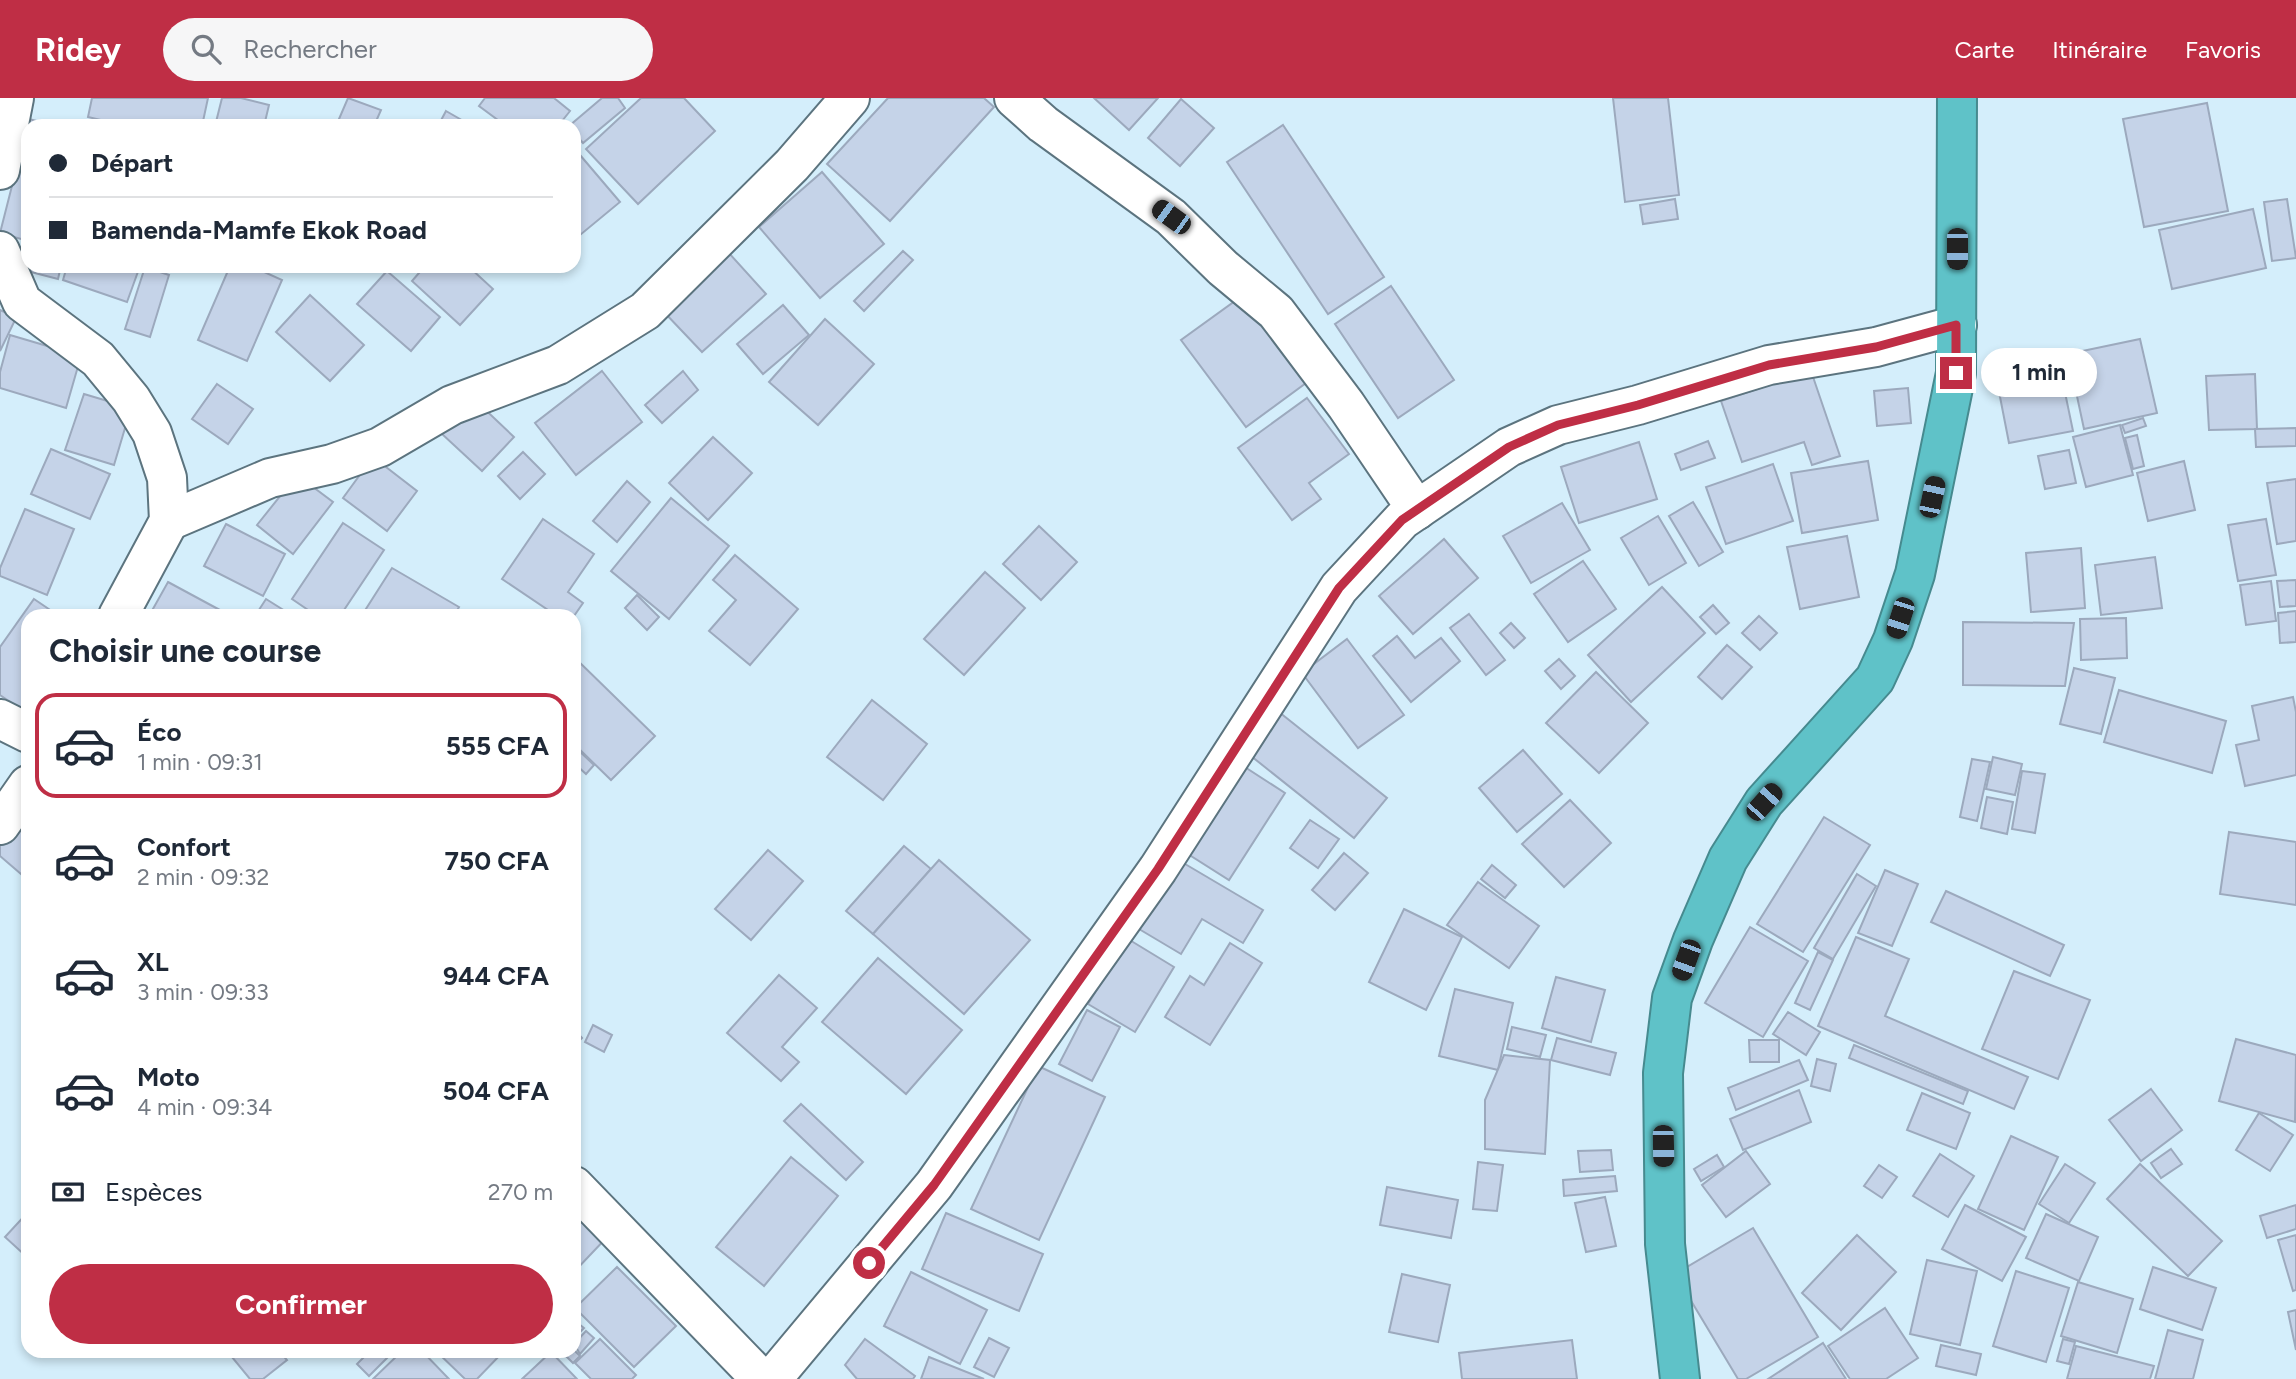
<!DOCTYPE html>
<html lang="fr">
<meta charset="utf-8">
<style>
:root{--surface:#fff;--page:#f6f6f7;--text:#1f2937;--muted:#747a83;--line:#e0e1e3;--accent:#bf2e45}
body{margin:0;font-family:Figtree,sans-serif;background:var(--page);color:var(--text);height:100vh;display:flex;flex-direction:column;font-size:26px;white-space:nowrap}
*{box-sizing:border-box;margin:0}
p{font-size:23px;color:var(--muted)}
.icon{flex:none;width:38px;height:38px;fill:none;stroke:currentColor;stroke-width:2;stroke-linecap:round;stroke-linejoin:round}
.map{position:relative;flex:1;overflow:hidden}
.panel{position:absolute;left:21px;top:511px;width:560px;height:749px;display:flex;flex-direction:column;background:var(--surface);border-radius:21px;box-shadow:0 4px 10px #0003}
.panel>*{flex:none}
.hud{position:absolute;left:21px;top:21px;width:560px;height:154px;border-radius:21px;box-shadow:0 4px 10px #0003;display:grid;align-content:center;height:154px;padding:0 28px;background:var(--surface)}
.end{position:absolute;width:32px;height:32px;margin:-16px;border:9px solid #bf2e45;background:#fff;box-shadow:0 0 0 4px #fff}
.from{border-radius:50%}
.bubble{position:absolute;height:49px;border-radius:24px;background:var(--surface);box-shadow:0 4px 10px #0003;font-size:23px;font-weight:700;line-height:49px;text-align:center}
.car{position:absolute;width:21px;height:42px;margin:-21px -10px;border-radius:9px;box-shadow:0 0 5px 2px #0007;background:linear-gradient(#222 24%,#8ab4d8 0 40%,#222 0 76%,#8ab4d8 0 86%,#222 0)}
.hud b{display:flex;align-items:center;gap:24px;height:66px;font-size:26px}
.hud b+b{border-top:2px solid var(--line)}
.hud i{width:18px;height:18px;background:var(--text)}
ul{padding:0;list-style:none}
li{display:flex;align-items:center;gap:21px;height:105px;margin:0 14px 10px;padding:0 14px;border:4px solid transparent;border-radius:21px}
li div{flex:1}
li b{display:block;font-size:26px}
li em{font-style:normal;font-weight:700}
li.current{border-color:var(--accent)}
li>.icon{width:63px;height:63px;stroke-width:1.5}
h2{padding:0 28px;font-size:32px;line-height:84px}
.pay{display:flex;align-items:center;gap:18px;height:77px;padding:0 28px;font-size:26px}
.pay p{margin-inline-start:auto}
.action{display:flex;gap:14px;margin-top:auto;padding:14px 28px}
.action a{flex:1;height:80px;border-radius:42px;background:var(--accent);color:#fff;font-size:28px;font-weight:700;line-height:80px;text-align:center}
header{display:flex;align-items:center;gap:42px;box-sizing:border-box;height:98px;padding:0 35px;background:var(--accent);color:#fff}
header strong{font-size:33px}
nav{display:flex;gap:38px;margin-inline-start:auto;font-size:24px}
.search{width:490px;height:63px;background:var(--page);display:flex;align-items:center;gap:18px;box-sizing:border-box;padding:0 24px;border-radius:38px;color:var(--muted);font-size:26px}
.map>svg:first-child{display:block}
.building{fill:#c5d3e8;stroke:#9ca9bd;stroke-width:2}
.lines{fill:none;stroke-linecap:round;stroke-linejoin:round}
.minor-casing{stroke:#5c747f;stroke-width:42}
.highway-casing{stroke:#468a8f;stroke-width:42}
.minor{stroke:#fff;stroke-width:38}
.highway{stroke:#5fc2c8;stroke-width:38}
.route{stroke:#bf2e45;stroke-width:9}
</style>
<header>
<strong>Ridey</strong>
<div class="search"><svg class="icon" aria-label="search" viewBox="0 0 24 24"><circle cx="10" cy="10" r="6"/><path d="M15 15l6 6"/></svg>Rechercher</div>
<nav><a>Carte</a><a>Itinéraire</a><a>Favoris</a></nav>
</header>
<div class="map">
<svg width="2296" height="1281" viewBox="0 0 2296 1281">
<rect width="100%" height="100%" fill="#d4eefb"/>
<g class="building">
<path d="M92,0h116l-6,28h-76l-38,-9z"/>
<path d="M222,0h19l28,7 -5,21h-49z"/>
<path d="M348,0l33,12 -7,16h-38z"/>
<path d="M485,0h69l16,13 -12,15h-52l-27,-20z"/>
<path d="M602,0h16l7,10 -42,35 -9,-10v-7h-5z"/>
<path d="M641,0h43l31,33 -77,73 -52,-55z"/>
<path d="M888,0h96l10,9 -104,114 -63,-57z"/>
<path d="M1094,0h64l-29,32z"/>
<path d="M1613,0h55l11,97 -54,7z"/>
<path d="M1181,1l33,29 -34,38 -32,-28z"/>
<path d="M2207,5l21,108 -84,16 -21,-108z"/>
<path d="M446,13l26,15h-34z"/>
<path d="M29,21l26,7h-27v115l-28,-8z"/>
<path d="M1283,27l101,152 -56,37 -101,-152z"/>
<path d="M580,57l40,47 -46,38v-80z"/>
<path d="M822,74l62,72 -64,54 -61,-71z"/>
<path d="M1675,101l3,20 -35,5 -3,-19z"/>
<path d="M2287,101l9,59 -24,3 -8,-59z"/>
<path d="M2253,111l13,59 -94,21 -13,-59z"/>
<path d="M903,153l10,9 -49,51 -10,-10z"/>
<path d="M728,154l38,42 -64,58 -39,-41z"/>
<path d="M28,168h33l-3,13 -31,-8z"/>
<path d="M67,168h73l-13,36 -64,-22z"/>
<path d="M230,168h21l31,14 -35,81 -49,-21z"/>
<path d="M425,168h43l25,23 -33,36 -48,-44z"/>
<path d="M145,169l24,8 -19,62 -25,-8z"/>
<path d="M387,173l53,46 -29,34 -54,-47z"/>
<path d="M1391,188l63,94 -56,38 -63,-94z"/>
<path d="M310,197l54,50 -34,36 -54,-49z"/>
<path d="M1242,198l64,87 -60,44 -65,-87z"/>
<path d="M783,207l26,30 -46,39 -26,-30z"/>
<path d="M0,212l16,8 -16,33z"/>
<path d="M825,221l49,45 -56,61 -49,-43z"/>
<path d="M10,237l71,21 -15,52 -66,-20v-16z"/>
<path d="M2140,241l17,74 -73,16 -16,-75z"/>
<path d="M2057,256l16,77 -64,12 -15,-77z"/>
<path d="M602,273l40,51 -66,53 -41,-52z"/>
<path d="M683,273l15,19 -36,33 -17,-18z"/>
<path d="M1811,273l29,85 -28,9 -8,-23 -62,20 -21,-61z"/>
<path d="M2255,276l2,55 -48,1 -3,-54z"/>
<path d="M217,286l36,25 -25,35 -36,-25z"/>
<path d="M1908,290l3,35 -34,3 -3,-35z"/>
<path d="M84,296l47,14 -17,57 -49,-15z"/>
<path d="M1307,300l42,56 -40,29 12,16 -29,21 -54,-72z"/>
<path d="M475,302l39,37 -32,34 -40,-37z"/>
<path d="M2143,320l3,8 -21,7 -3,-8z"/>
<path d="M2120,327l13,50 -47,12 -13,-50z"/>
<path d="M2296,330v18l-40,1 -1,-18z"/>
<path d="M2137,337l7,31 -11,3 -8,-31z"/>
<path d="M713,339l39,36 -44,47 -39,-37z"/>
<path d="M1708,343l7,17 -34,12 -6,-16z"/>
<path d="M1639,344l18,57 -78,24 -18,-56z"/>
<path d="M51,351l59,25 -20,45 -59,-25z"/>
<path d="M2069,352l7,33 -31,6 -7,-33z"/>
<path d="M523,354l22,22 -25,25 -22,-23z"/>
<path d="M373,359l44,34 -30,40 -44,-33z"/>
<path d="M1868,363l10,59 -76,13 -11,-60z"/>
<path d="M2184,363l11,49 -47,11 -11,-48z"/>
<path d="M1773,366l20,57 -67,23 -20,-57z"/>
<path d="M297,377l36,27 -40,52 -36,-29z"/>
<path d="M2296,381v62l-19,3 -10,-61z"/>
<path d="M627,383l23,21 -33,40 -24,-21z"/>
<path d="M671,400l58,48 -60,73 -58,-48z"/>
<path d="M1693,404l30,50 -24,14 -30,-50z"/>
<path d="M1562,405l28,47 -59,33 -28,-47z"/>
<path d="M25,411l49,20 -27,66 -47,-19v-8z"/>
<path d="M1658,418l28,47 -37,22 -28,-47z"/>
<path d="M543,421l51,35 -26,38 15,11 -9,13h-17l-55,-37z"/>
<path d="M2266,421l10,56 -38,6 -10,-56z"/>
<path d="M343,425l41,27 -44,66h-23l-25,-17z"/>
<path d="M226,426l59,30 -22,42 -59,-30z"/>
<path d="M1039,428l38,36 -36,38 -38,-36z"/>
<path d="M1847,438l12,61 -59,12 -13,-62z"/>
<path d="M1444,441l34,39 -65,56 -34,-38z"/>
<path d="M2081,450l4,60 -54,4 -5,-59z"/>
<path d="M735,457l63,54 -48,56 -41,-34 27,-31 -23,-20z"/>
<path d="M2155,459l7,51 -61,7 -6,-50z"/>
<path d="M1583,463l33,48 -48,33 -34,-48z"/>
<path d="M392,470l67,39 -5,9h-84l-6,-4z"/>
<path d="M985,474l40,36 -61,67 -40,-36z"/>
<path d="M2296,482v26l-16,1 -3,-26z"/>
<path d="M2271,483l5,40 -30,4 -6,-40z"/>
<path d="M168,484l63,34h-82z"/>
<path d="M1662,489l43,46 -74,69 -43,-47z"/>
<path d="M637,497l22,22 -12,13 -22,-22z"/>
<path d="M34,501l25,17h-31v98l-28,-19v-48z"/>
<path d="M266,501l27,17h-38z"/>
<path d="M1713,507l16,18 -13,11 -16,-17z"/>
<path d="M2296,513v31l-16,1 -2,-30z"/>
<path d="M1469,516l36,46 -19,15 -36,-47z"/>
<path d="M1759,518l18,17 -17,17 -18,-17z"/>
<path d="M2126,520l1,40 -46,2 -1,-41z"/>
<path d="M1963,524l111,1 -9,63 -102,-1z"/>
<path d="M1511,525l14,15 -11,10 -14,-15z"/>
<path d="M1397,538l18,22 26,-20 19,23 -49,41 -38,-46z"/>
<path d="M1347,541l57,76 -46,33 -56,-75z"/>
<path d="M1727,547l25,22 -30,32 -24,-22z"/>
<path d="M574,559l81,79 -44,44 -37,-36z"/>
<path d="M1559,561l16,17 -14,13 -16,-18z"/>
<path d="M2074,570l41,10 -14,56 -41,-10z"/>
<path d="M1596,574l52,51 -49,50 -53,-50z"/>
<path d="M2119,592l107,31 -14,52 -108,-31z"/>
<path d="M2293,599l3,15v63l-51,11 -9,-41 23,-5 -7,-34z"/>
<path d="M872,602l55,44 -44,56 -56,-43z"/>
<path d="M1279,614l108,86 -33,40 -108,-86z"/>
<path d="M574,648l20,19 -8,9 -12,-11z"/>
<path d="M1523,652l39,44 -45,38 -38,-44z"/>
<path d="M1993,659l29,7 -7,31 -29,-6z"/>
<path d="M1972,661l18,3 -13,59 -17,-4z"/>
<path d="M1237,664l48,31 -56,87 -49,-31z"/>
<path d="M2022,673l23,3 -10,59 -23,-4z"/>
<path d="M1987,699l26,5 -6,32 -26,-6z"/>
<path d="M1570,702l41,43 -47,44 -42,-43z"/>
<path d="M18,719l10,8v55l-28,-24v-19z"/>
<path d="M1824,719l46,28 -67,107 -46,-28z"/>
<path d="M1310,722l29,19 -21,29 -28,-20z"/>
<path d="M2229,734l67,10v63l-76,-11z"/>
<path d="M904,748l27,23 -58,65 -27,-23z"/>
<path d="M768,752l35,31 -52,59 -36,-31z"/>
<path d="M1344,755l24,20 -33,37 -23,-20z"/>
<path d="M939,762l91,80 -66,74 -91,-80z"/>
<path d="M1180,763l83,49 -20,33 -41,-24 -21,35 -42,-25z"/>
<path d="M1492,767l24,20 -11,13 -24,-19z"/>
<path d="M1885,772l33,14 -26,62 -34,-13z"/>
<path d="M1857,776l19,12 -43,73 -19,-11z"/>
<path d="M1478,784l61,44 -30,42 -62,-43z"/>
<path d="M1946,793l118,54 -14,31 -119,-54z"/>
<path d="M1404,811l58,28 -36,73 -57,-28z"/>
<path d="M1750,829l58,34 -45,76 -58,-34z"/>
<path d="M1856,839l53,22 -24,57 143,61 -14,32 -196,-83z"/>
<path d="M1128,841l46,28 -39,65 -47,-28z"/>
<path d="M1230,845l32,20 -52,82 -45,-28 25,-41 14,9z"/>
<path d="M1818,854l15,8 -23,50 -15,-7z"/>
<path d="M878,860l84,72 -56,64 -84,-72z"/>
<path d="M2014,873l76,29 -32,79 -76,-30z"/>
<path d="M779,877l38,33 -35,39 17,15 -18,19 -54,-48z"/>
<path d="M1556,879l49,13 -14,52 -49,-14z"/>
<path d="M1455,891l58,14 -15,67 -59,-14z"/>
<path d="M1087,912l33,17 -28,54 -33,-17z"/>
<path d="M1788,914l32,20 -14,23 -33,-21z"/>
<path d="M593,927l19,10 -8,17 -19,-10z"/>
<path d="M1512,929l34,8 -6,22 -33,-8z"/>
<path d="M574,931l8,9 -8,8z"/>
<path d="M1557,940l59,15 -6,22 -59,-15z"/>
<path d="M2236,941l60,16 -1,67 -76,-21z"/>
<path d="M1749,942h30v22h-29z"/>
<path d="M1854,947l114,46 -5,13 -114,-46z"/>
<path d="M1504,957l46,5 -5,94 -60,-5v-49z"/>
<path d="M1817,961l19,5 -6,27 -19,-5z"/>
<path d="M1799,962l9,20 -72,30 -8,-22z"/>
<path d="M1038,968l67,31 -66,143 -68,-31z"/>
<path d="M2151,991l31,41 -41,31 -32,-41z"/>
<path d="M1799,992l12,32 -68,28 -13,-31z"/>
<path d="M1922,995l48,20 -14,36 -49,-19z"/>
<path d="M801,1006l62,58 -17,18 -62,-59z"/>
<path d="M2259,1015l34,22 -23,36 -34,-21z"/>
<path d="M2011,1038l47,21 -34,73 -46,-21z"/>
<path d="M2171,1051l11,15 -21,14 -10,-15z"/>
<path d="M1611,1052l2,20 -33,2 -2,-21z"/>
<path d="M1746,1053l24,33 -44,33 -24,-32z"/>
<path d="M1940,1056l34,22 -26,41 -35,-21z"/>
<path d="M1717,1057l7,12 -23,14 -7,-12z"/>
<path d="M791,1059l47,39 -74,90 -48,-39z"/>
<path d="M1478,1064l25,3 -6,46 -24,-2z"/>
<path d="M2065,1066l30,19 -26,40 -30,-19z"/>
<path d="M2140,1066l82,77 -34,35 -81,-77z"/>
<path d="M1879,1067l18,12 -15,21 -18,-12z"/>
<path d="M1615,1078l2,15 -53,5 -1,-16z"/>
<path d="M1387,1089l71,13 -7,38 -71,-13z"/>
<path d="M1605,1099l11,49 -30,6 -11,-49z"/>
<path d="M574,1105l35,32 -35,37z"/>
<path d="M1965,1107l61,32 -24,44 -60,-32z"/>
<path d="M2296,1107v24l-29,9 -7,-22z"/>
<path d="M28,1114v46l-23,-21z"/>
<path d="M946,1115l97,41 -24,57 -97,-42z"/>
<path d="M2046,1116l52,23 -19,44 -53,-23z"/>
<path d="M1753,1130l65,109 -72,42h-8l-63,-105z"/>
<path d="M1857,1137l39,37 -55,58 -39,-37z"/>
<path d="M2296,1137v55l-3,1 -15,-51z"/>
<path d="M1927,1162l50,11 -17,74 -50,-11z"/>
<path d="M617,1169l59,59 -42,41 -59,-59z"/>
<path d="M2153,1169l63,21 -14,42 -62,-21z"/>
<path d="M2016,1173l53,17 -23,74 -53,-16z"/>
<path d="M911,1174l76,38 -27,54 -76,-38z"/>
<path d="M1402,1176l48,11 -12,57 -49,-10z"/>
<path d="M2078,1184l55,17 -16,54 -56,-17z"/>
<path d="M1885,1210l33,50 -32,21h-36l-22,-33z"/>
<path d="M2296,1212v40l-8,-38z"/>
<path d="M574,1222l10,8 -10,10z"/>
<path d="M2168,1232l35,10 -10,39h-38z"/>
<path d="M586,1233l8,7 -14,16 -6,-10z"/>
<path d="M989,1240l20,10 -15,29 -20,-10z"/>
<path d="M600,1241l36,36 -4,4h-41l-16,-16z"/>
<path d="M865,1241l50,37 -2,3h-56l-12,-14z"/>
<path d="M2063,1241l12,3 -6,22 -12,-3z"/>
<path d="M1572,1242l5,39h-115l-3,-26z"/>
<path d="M1823,1245l23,36h-78z"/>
<path d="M1941,1247l40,9 -5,21 -40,-9z"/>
<path d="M2076,1248l78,20 -4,13h-83z"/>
<path d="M574,1252l6,6 -7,7 -12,-12z"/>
<path d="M227,1253h52l8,9 -24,19h-13z"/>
<path d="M370,1253h24l-25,25 -12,-12z"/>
<path d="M402,1253h20l27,28h-76z"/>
<path d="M436,1253h68l-27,28h-12z"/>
<path d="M551,1254l26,27h-55z"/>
<path d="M929,1259l55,22h-63z"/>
</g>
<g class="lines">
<defs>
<g id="minor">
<path d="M1014,0l29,26 128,93 52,51 53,44 70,93 71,105"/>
<path d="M0,72l14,-72"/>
<path d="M0,153l22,51 76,57 33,40 21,34 15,45 2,43 -51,95"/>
<path d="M169,423l101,-43 62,-14 48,-17 72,-42 106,-40 87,-54 147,-146 58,-67"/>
<path d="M0,621l28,14"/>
<path d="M0,727l28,-40"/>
<path d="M574,1088l187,193"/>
<path d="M772,1281l162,-194 224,-316 181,-281 63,-68 107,-73 49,-22 80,-20 131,-40 107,-18 81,-22"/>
</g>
<path id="highway" d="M1680,1281l-15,-135 -2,-171 9,-75 21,-58 35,-81 36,-57 111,-123 18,-39 22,-66 41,-201 1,-275"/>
</defs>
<use href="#minor" class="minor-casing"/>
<use href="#highway" class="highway-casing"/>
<use href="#minor" class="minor"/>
<use href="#highway" class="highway"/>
</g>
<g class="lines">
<path class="route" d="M869,1165l65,-78 224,-316 181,-281 63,-68 107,-73 49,-22 80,-20 131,-40 107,-18 80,-22v48"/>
</g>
</svg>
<i class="end from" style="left:869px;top:1165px"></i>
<i class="end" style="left:1956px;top:275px"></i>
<div class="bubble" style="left:1981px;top:250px;width:116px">1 min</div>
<i class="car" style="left:1171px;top:119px;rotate:306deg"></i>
<i class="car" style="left:1957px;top:151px;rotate:180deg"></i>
<i class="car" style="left:1932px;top:399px;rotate:12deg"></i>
<i class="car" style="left:1900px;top:520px;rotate:198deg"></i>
<i class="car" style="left:1764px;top:704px;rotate:42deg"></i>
<i class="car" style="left:1686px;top:862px;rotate:200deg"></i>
<i class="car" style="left:1663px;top:1048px;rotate:179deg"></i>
<div class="hud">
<b><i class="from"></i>Départ</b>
<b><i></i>Bamenda-Mamfe Ekok Road</b>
</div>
<section class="panel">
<h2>Choisir une course</h2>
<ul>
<li class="current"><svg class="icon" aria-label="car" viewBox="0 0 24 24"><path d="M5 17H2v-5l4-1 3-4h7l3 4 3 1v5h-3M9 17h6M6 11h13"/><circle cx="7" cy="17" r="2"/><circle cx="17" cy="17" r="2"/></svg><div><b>Éco</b><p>1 min · 09:31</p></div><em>555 CFA</em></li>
<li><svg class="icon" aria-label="car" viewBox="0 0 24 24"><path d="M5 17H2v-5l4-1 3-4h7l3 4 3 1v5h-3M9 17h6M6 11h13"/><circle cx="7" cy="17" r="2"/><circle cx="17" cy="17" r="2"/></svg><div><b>Confort</b><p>2 min · 09:32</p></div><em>750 CFA</em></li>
<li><svg class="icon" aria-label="car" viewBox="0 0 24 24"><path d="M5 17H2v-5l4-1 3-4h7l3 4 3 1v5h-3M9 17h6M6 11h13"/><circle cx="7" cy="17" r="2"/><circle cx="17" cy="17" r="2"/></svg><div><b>XL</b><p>3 min · 09:33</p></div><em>944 CFA</em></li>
<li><svg class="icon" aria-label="car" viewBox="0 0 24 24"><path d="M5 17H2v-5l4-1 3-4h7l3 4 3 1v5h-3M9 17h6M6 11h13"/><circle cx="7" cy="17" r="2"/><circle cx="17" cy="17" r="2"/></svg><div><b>Moto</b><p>4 min · 09:34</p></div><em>504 CFA</em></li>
</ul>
<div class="pay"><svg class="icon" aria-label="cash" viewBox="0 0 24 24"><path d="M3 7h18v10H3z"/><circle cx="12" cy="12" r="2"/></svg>Espèces<p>270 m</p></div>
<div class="action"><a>Confirmer</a></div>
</section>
</div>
